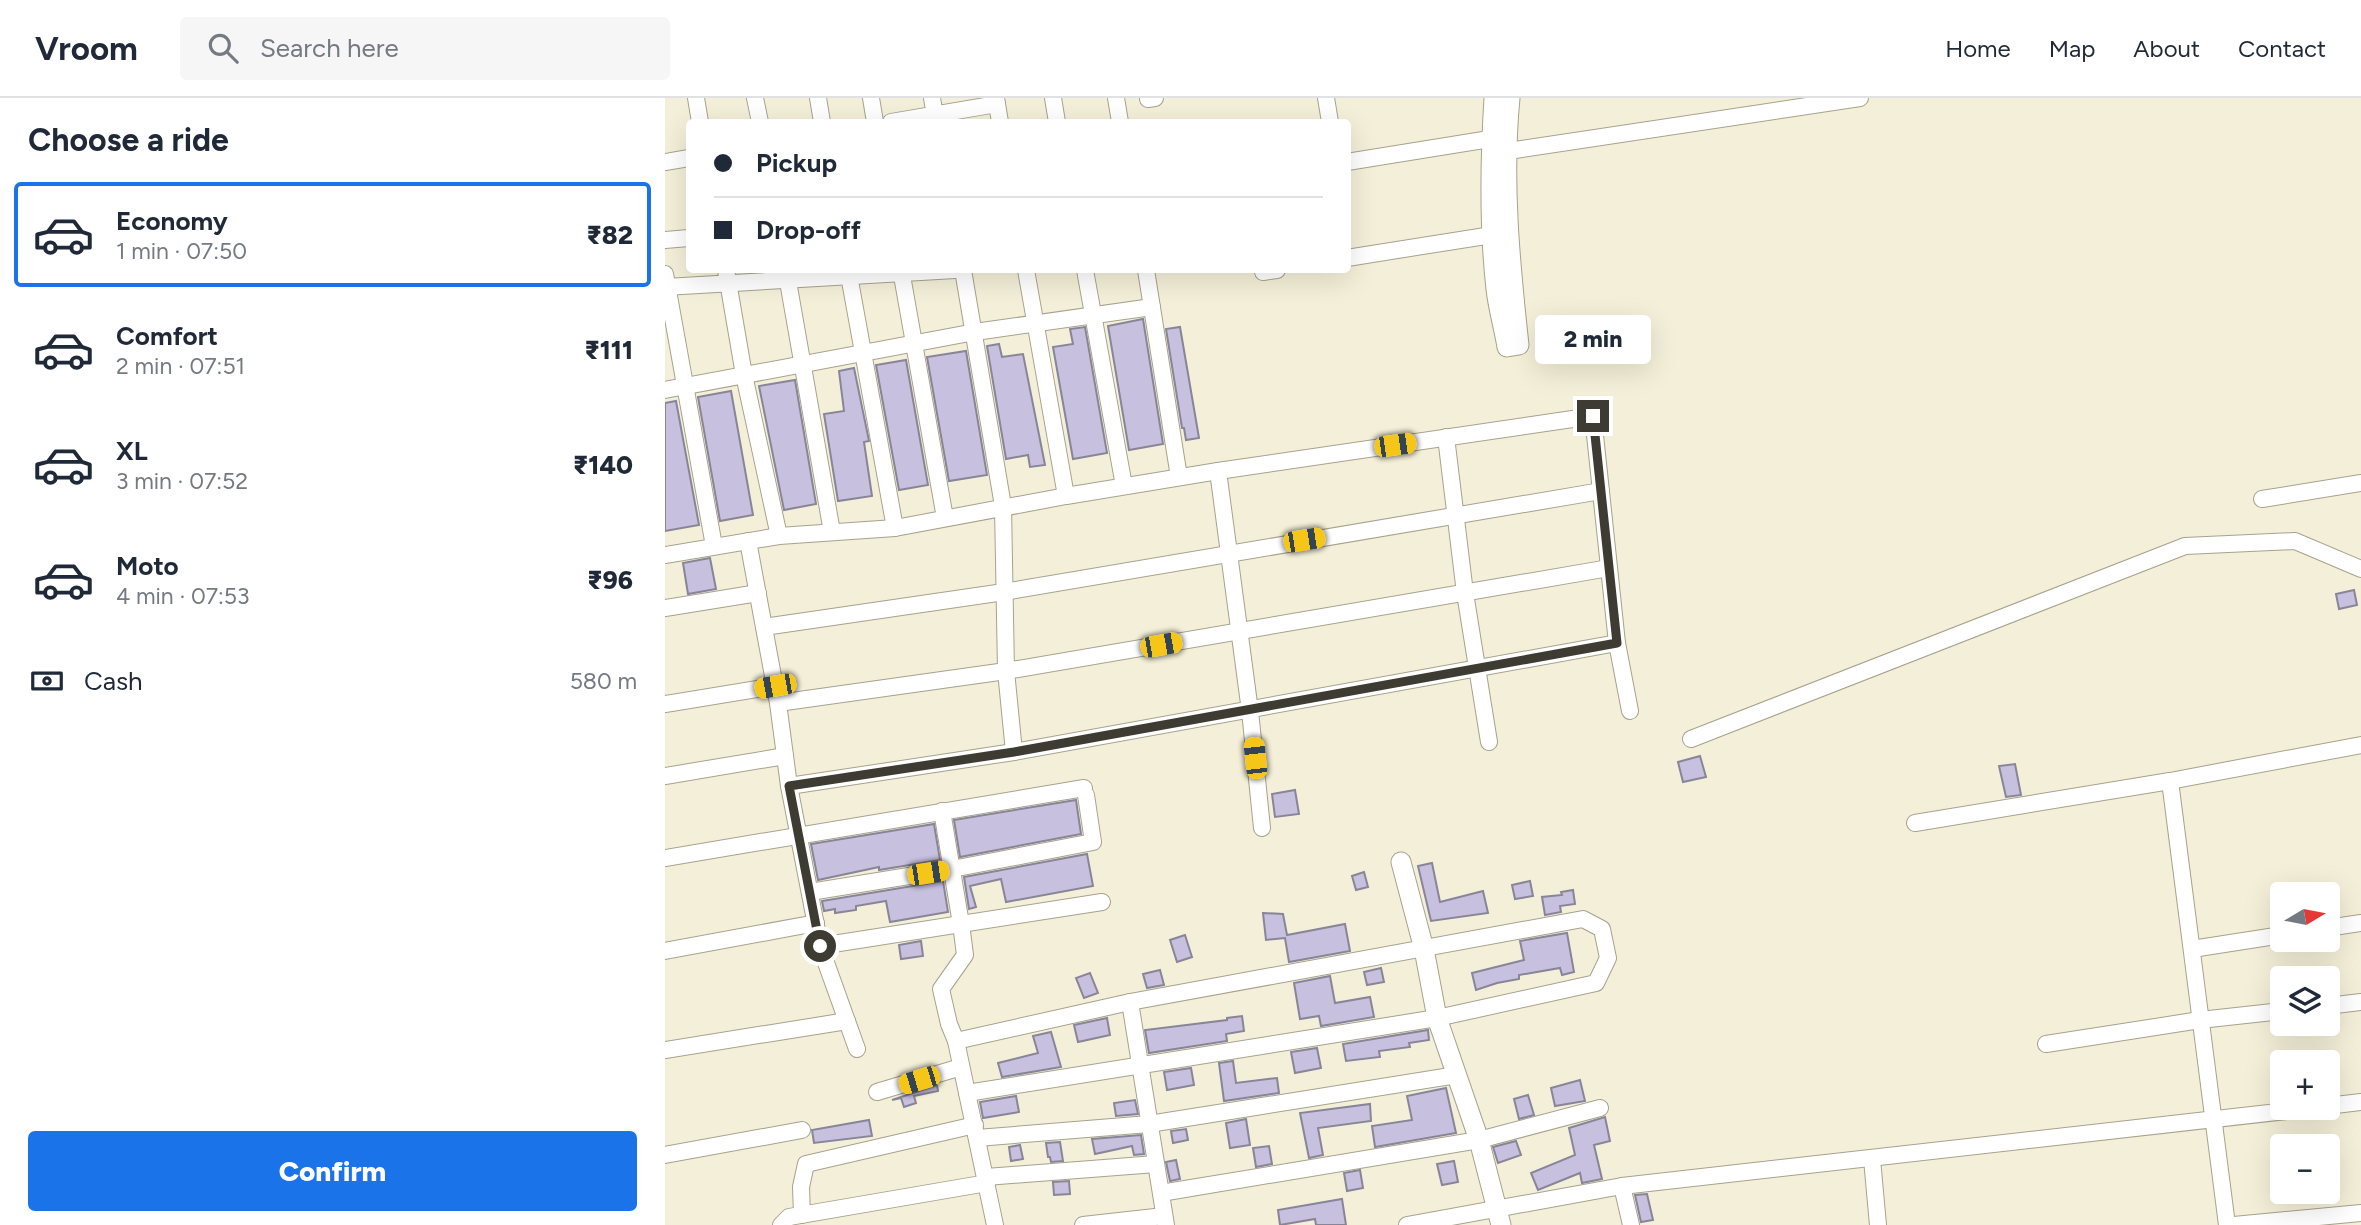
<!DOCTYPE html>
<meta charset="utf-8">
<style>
:root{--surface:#fff;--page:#f6f6f7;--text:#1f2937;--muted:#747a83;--line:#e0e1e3;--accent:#1a73e8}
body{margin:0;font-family:Figtree,sans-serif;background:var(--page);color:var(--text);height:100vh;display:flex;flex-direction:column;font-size:26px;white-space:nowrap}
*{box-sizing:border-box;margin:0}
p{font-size:23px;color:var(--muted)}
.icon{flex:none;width:38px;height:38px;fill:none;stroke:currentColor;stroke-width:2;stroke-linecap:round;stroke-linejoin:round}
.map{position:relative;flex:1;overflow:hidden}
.drawer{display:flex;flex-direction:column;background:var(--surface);width:665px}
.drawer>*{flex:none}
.hud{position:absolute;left:21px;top:21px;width:665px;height:154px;border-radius:7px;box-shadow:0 7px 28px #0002;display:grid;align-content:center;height:154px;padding:0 28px;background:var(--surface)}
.needle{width:46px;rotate:80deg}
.tools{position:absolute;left:1605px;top:784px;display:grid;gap:14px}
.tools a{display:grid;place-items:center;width:70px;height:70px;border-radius:7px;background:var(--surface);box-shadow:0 7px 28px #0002;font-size:35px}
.end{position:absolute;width:32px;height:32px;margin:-16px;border:9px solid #3e3b32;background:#fff;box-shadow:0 0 0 4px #fff}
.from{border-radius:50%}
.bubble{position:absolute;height:49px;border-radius:7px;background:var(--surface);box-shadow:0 7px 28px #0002;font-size:23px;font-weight:800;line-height:49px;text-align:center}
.car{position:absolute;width:21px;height:42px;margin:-21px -10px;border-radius:9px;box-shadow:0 0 5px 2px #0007;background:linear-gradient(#f5c518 24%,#345 0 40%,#f5c518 0 76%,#345 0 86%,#f5c518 0)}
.hud b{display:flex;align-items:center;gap:24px;height:66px;font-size:26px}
.hud b+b{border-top:2px solid var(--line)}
.hud i{width:18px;height:18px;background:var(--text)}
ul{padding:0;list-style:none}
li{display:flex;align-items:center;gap:21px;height:105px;margin:0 14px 10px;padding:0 14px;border:4px solid transparent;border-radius:7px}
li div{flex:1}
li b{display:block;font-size:26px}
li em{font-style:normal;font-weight:800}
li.on{border-color:var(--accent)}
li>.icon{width:63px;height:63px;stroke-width:1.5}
h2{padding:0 28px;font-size:32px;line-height:84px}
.pay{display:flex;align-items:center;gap:18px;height:77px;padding:0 28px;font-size:26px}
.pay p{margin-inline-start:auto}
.primary-button{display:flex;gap:14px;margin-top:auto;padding:14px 28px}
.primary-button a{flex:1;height:80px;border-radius:7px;background:var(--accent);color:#fff;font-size:28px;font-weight:800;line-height:80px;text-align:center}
header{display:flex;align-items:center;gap:42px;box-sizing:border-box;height:98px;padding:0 35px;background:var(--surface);border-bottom:2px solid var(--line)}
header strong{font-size:33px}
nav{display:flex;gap:38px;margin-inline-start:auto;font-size:24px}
.search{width:490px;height:63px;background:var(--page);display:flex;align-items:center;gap:18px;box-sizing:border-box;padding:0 24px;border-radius:7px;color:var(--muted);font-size:26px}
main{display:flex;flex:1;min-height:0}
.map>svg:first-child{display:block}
.building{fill:#c7c0de;stroke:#898599;stroke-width:2}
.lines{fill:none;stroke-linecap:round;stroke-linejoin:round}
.minor-casing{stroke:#a7a28d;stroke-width:18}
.tertiary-casing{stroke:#a7a28d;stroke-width:21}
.minor{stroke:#fff;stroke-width:16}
.tertiary{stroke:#fff;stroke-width:19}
.route{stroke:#3e3b32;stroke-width:9}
</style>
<header>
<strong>Vroom</strong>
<div class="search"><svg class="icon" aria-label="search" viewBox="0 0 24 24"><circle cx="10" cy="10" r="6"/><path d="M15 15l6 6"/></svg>Search here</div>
<nav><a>Home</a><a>Map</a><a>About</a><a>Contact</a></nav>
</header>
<main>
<section class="drawer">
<h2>Choose a ride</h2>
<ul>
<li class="on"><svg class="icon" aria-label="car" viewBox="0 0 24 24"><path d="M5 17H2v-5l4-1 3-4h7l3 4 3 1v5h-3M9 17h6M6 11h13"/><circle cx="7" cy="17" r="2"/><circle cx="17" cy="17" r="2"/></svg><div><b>Economy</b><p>1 min · 07:50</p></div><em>₹82</em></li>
<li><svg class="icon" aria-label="car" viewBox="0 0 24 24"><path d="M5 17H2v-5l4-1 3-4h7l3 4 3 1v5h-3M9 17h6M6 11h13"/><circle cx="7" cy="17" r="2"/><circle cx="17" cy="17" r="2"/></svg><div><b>Comfort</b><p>2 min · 07:51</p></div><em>₹111</em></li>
<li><svg class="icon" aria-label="car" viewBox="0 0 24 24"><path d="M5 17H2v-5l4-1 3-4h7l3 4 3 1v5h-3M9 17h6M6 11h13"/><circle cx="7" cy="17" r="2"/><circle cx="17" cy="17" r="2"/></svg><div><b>XL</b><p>3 min · 07:52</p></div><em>₹140</em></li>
<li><svg class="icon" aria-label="car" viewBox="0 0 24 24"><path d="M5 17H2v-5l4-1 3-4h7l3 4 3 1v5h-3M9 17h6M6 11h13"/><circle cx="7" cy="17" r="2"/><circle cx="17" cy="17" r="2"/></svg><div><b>Moto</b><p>4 min · 07:53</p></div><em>₹96</em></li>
</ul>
<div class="pay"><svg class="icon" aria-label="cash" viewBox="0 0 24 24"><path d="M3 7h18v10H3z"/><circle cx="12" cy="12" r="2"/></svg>Cash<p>580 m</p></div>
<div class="primary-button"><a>Confirm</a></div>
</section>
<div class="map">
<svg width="1696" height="1127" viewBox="0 0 1696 1127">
<rect width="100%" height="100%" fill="#f4efd8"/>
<g class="building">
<path d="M478,221l20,125 -34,6 -21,-124z"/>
<path d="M420,229l22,126 -34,6 -20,-112 20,-3 -3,-15z"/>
<path d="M515,229l19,111 -13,2 -2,-12h-2l-16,-99z"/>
<path d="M334,246l3,13 21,-3 22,111 -15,2 -2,-12 -22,4 -19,-113z"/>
<path d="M301,253l21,124 -38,6 -22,-124z"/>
<path d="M241,262l22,125 -29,5 -23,-125z"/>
<path d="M189,270l15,73 -5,1 8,54 -34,5 -14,-87 20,-3 -5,-40z"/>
<path d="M130,282l21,124 -32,6 -25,-124z"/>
<path d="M66,293l22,124 -33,6 -22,-124z"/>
<path d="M11,303l23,124 -34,6v-128z"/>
<path d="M45,460l6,31 -28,5 -5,-31z"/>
<path d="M1689,492l3,15 -18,4 -3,-15z"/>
<path d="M1035,658l6,21 -23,5 -5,-20z"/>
<path d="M1350,666l6,31 -15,2 -7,-31z"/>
<path d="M630,692l4,24 -24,3 -3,-23z"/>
<path d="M411,702l5,34 -121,23 -6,-37z"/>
<path d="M269,726l6,36 -61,10v-3l-61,13 -7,-36z"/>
<path d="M422,756l6,32 -87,16 -5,-23 -31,7 6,21 -7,2 -5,-32z"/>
<path d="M767,765l8,39 43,-11 5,22 -57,8 -13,-55z"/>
<path d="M699,774l4,15 -12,3 -4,-14z"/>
<path d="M278,783l5,31 -58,10 -4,-21 -30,5v4l-21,3v-4l-11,2 -2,-10z"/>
<path d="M865,783l3,15 -18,3 -3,-14z"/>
<path d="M908,792l2,14 -15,2 1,6 -16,3 -3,-18 20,-2 -1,-3z"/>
<path d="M598,815l20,1 4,21 58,-11 5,27 -61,11 -4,-24 -19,2z"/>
<path d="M902,835l7,39 -12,3 -2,-7 -41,7v4l-22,4 -21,7 -4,-17 52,-13 -4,-19z"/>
<path d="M520,837l7,22 -15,5 -7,-22z"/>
<path d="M256,843l2,15 -22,3 -2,-14z"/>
<path d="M716,870l3,14 -17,3 -3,-13z"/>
<path d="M495,872l4,15 -17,3 -4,-14z"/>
<path d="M425,875l8,20 -14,5 -8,-20z"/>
<path d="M665,878l5,27 35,-6 4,20 -53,9 -2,-10 -19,3 -6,-36z"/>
<path d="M577,918l2,15 -18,3 1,7 -78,12 -4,-23 82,-10v-2z"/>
<path d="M442,920l3,17 -32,7 -4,-17z"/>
<path d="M763,932l1,10 -20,3 1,4 -31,4 1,6 -34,4 -3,-17z"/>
<path d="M386,934l10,35 -59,10 -4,-14 40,-10 -5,-17z"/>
<path d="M652,950l4,20 -26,5 -4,-21z"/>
<path d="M568,963l3,22 41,-5 2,15 -55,8 -5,-38z"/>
<path d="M526,970l3,17 -27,5 -3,-18z"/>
<path d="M915,982l5,21 -30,5 -4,-18z"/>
<path d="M272,987l1,6 -24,5 2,7 -12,4 -3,-9 -9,2z"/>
<path d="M781,990l10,45 -81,14 -3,-21 40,-6 -5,-24z"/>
<path d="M863,997l6,20 -15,4 -5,-20z"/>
<path d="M351,998l3,16 -36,6 -3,-16z"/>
<path d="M470,1002l3,14 -22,2 -2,-13z"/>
<path d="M705,1006l1,17 -53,7 5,27 -14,3 -9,-45z"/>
<path d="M940,1019l5,24 -16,4 8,34 -20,4 -2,-10 -42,17 -7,-17 44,-18 -6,-27z"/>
<path d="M581,1021l4,26 -20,3 -4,-25z"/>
<path d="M204,1022l3,16 -58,7 -2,-13z"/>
<path d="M521,1031l2,11 -15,3 -2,-12z"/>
<path d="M476,1037l3,19 -10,1 -2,-9 -37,8 -3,-15z"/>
<path d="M851,1043l5,14 -23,8 -5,-16z"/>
<path d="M395,1044l3,19 -12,1 -1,-5h-2l-2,-14z"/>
<path d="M355,1047l3,14 -12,2 -2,-14z"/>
<path d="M604,1048l3,18 -16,3 -3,-19z"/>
<path d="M511,1062l4,19 -10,2 -4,-19z"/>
<path d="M789,1063l4,21 -16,3 -5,-21z"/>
<path d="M695,1072l3,18 -16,3 -3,-18z"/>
<path d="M404,1083l1,13 -16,1 -1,-13z"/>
<path d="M982,1096l6,26 -12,2 -6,-27z"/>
<path d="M677,1101l4,26h-30l-1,-6 -35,6 -2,-15z"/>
</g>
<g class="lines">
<defs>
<g id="minor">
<path d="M31,0l4,24"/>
<path d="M90,0l5,24"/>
<path d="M153,0l4,24"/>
<path d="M206,0l4,24"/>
<path d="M267,0l4,24"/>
<path d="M331,0l4,24"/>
<path d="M388,0l4,24"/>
<path d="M451,0l4,24"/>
<path d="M661,0l4,24"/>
<path d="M483,1l7,-1"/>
<path d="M226,24l106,-18"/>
<path d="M843,53l352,-53"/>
<path d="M0,64l24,-4"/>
<path d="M682,64l155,-25"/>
<path d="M0,142l24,-2"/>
<path d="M682,160l145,-23"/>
<path d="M61,172l18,105 35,161"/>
<path d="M121,172l46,262"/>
<path d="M183,172l47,258"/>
<path d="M236,172l44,248"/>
<path d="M298,172l40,236 3,165 8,81"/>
<path d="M420,172l39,216"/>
<path d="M481,172l33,207"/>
<path d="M598,174l14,-2"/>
<path d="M0,176l49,272"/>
<path d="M0,189l290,-17"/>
<path d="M0,292l310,-58 177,-25"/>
<path d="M781,339l19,156 24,149"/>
<path d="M553,373l32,240 12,117"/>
<path d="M401,398l152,-25 375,-55 24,227 13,68"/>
<path d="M1597,401l99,-16"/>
<path d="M83,443l30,162 11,83 31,160 37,103"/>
<path d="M0,457l114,-19 116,-8 171,-32 -40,-226"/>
<path d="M0,510l93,-15"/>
<path d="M99,529l240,-35 597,-101"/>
<path d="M113,605l228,-32 603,-103"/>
<path d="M0,606l110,-18"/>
<path d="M1026,641l494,-193 110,-5 66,28"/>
<path d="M0,678l120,-20"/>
<path d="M124,688l225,-34 603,-109"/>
<path d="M277,713l19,113 4,31 -24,34 8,35 7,17 39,184"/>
<path d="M1250,725l255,-42"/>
<path d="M0,760l419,-70"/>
<path d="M145,794l142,-23 141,-27 -7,-47"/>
<path d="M1662,830l34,-5"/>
<path d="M155,848l282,-44"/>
<path d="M1527,851l90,-14"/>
<path d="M0,853l151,-28"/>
<path d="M465,904l36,223"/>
<path d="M1662,908l34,-4"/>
<path d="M291,943l174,-39 453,-83 19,10 6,29 -12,25 -159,35 -470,75"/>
<path d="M1381,946l154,-24 82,-9"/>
<path d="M0,952l182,-29"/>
<path d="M212,994l84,-25"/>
<path d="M1662,1008l34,-4"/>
<path d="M312,1040l172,-14 308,-49"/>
<path d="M0,1057l137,-25"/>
<path d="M1207,1061l6,66"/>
<path d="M321,1079l170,-13"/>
<path d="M957,1088l9,39"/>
<path d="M496,1095l318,-53 121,-32"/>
<path d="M137,1117l-1,-28 5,-23 169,-39"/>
<path d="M116,1127l8,-8 198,-34"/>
<path d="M418,1127l81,-9"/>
<path d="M742,1127l215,-39 691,-78"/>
<path d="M1562,1127l-57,-444 191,-36"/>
<path d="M1569,1127l127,-12"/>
</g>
<g id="tertiary">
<path d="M829,0c-4,63 -5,128 2,191 2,19 8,39 11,58l12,-2c-9,-82 -17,-165 -9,-247"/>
<path d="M736,764l23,87 13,69 42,122 22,85"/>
</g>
</defs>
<use href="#minor" class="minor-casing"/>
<use href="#tertiary" class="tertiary-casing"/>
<use href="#minor" class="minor"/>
<use href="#tertiary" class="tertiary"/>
</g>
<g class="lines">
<path class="route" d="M155,848l-31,-160 225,-34 603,-109 -24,-227"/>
</g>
</svg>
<div class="tools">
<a><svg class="needle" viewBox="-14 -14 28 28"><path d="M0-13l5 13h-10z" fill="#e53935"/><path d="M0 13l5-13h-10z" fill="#747a83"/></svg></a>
<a><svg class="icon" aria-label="layers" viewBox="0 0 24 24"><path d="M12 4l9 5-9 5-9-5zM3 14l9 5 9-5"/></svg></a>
<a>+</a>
<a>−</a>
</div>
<i class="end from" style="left:155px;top:848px"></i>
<i class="end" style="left:928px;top:318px"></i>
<div class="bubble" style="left:870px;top:217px;width:116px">2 min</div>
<i class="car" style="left:730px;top:347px;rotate:82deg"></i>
<i class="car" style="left:639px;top:442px;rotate:81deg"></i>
<i class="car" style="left:496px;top:547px;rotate:80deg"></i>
<i class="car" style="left:110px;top:588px;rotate:260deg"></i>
<i class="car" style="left:590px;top:660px;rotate:354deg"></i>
<i class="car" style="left:263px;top:775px;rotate:81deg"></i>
<i class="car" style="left:254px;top:982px;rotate:253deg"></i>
<div class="hud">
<b><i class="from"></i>Pickup</b>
<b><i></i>Drop-off</b>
</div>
</div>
</main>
